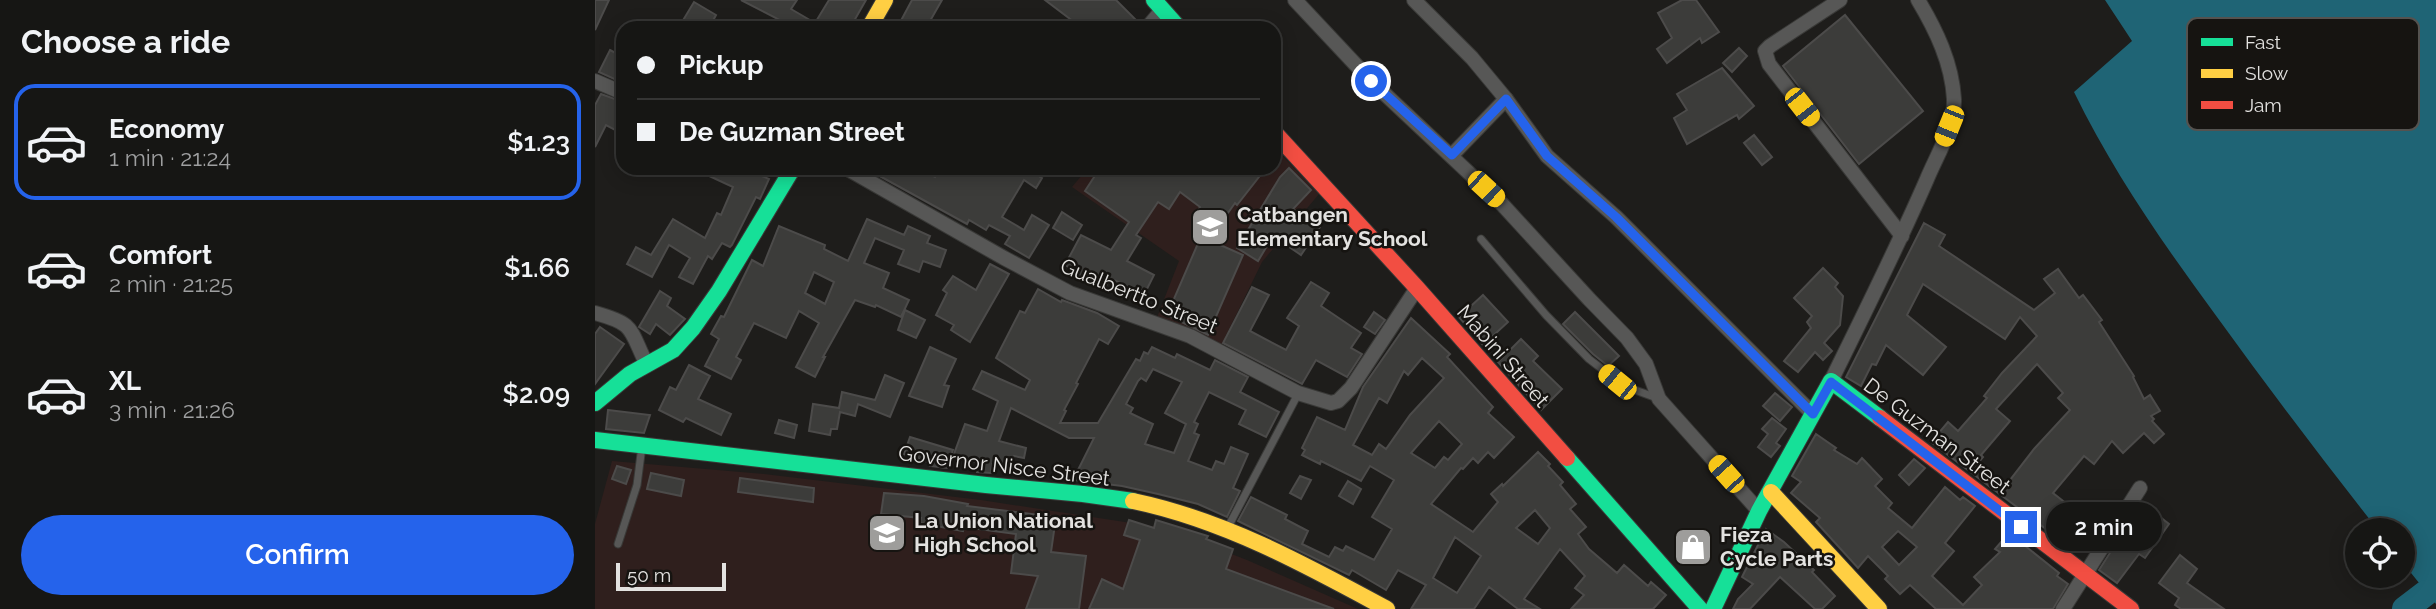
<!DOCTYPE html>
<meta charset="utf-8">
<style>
:root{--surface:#161614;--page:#1f1f1d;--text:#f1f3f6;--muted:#9e9fa0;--line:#353534;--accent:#2563eb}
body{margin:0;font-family:Raleway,sans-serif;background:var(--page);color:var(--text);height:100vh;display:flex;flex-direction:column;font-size:26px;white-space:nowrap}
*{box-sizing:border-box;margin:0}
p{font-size:23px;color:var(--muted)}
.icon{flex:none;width:38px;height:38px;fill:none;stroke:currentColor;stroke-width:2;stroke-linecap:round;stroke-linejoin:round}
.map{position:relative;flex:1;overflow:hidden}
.details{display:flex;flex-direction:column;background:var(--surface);width:595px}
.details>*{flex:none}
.guide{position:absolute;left:21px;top:21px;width:665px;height:154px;border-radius:21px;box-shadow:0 4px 18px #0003,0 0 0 2px var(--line);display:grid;align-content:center;height:154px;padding:0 21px;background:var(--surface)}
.controls{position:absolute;left:1750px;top:518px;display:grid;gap:14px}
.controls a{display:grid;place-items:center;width:70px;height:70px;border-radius:50%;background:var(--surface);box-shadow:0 4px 18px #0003,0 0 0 2px var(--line);font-size:35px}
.scale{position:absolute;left:21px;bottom:18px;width:110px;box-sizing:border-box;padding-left:7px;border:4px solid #e3e2e0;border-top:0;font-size:19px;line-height:24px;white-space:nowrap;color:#e3e2e0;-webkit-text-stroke:5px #161411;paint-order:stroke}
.end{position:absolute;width:32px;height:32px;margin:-16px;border:9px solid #2563eb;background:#fff;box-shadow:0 0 0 4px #fff}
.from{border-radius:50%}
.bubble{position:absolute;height:49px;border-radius:24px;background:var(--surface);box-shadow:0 4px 18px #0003,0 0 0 2px var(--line);font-size:23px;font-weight:600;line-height:49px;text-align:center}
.car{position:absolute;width:21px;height:42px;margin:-21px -10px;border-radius:9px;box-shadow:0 0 5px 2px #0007;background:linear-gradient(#f5c518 24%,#345 0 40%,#f5c518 0 76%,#345 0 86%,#f5c518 0)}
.guide b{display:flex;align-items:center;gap:24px;height:66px;font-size:26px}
.guide b+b{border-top:2px solid var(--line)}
.guide i{width:18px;height:18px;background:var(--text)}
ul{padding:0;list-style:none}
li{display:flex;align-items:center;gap:21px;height:116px;margin:0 14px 10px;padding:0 7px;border:4px solid transparent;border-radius:21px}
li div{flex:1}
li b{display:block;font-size:26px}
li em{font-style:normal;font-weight:600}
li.current{border-color:var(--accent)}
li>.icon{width:63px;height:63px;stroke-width:1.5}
h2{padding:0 21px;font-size:32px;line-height:84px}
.cta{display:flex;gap:14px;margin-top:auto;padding:14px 21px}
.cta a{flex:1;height:80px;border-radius:42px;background:var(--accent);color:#fff;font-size:28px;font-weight:600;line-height:80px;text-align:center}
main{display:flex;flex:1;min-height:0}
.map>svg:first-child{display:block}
.education{fill:#2f1f1d}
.water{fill:#1f6475}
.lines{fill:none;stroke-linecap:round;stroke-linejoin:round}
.river{stroke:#1f6475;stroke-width:26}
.building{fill:#3c3c3a;stroke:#4c4b4a;stroke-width:2;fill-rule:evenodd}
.lane-casing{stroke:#393937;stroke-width:9}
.street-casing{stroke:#393937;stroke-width:16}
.fast-casing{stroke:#393937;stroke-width:18}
.slow-casing{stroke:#393937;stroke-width:18}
.jam-casing{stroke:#393937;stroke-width:18}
.lane{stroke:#575756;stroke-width:7}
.street{stroke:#575756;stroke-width:14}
.fast{stroke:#16e098;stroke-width:16}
.slow{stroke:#ffcf43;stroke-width:16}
.jam{stroke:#f24e42;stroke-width:16}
.route{stroke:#2563eb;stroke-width:9}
.labels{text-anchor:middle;stroke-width:5;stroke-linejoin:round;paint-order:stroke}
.poi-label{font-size:21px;font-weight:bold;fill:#e3e2e0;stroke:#161411;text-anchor:start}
.street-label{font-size:21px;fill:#e3e2e0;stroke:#161411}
.key{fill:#161411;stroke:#54524f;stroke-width:2}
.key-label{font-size:19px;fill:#e3e2e0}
</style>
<main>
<section class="details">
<h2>Choose a ride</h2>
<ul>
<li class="current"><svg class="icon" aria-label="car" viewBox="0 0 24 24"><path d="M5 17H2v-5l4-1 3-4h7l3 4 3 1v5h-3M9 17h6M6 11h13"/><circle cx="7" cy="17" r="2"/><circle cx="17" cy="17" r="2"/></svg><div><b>Economy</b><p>1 min · 21:24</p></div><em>$1.23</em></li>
<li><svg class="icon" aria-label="car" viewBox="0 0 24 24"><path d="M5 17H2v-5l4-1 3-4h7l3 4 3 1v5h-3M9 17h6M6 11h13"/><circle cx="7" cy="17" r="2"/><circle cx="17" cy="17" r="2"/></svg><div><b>Comfort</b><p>2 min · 21:25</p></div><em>$1.66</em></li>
<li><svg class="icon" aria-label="car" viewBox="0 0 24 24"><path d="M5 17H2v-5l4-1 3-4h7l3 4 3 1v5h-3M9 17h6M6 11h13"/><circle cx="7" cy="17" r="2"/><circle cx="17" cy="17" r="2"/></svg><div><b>XL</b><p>3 min · 21:26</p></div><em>$2.09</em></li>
</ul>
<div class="cta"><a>Confirm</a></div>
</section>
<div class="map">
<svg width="1841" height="609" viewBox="0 0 1841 609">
<rect width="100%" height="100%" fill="#1e1d1b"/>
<g class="education">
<path d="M679,147l45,47 -57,68 -43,88 -63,-30 23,-59 -107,-74 16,-19h186z"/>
<path d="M17,461l152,13 217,26 183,28 83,32 111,49h-763v-85z"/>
</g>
<path class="water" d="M1510,0h331v604l-33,-41v-33h-25c-55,-70 -109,-141 -161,-213 -53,-72 -104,-145 -143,-225l58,-51z"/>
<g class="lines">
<path class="river" d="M1810,609l21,-16"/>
</g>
<g class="building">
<path d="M0,0h14l-14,30z"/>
<path d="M146,0h56l-6,9 24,14 14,-23h37l-16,28h-55z"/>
<path d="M317,0h30l-16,28h-29z"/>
<path d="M450,0h71l23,23 -1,5h-56z"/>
<path d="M1087,0h14l23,32 -17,11 -2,-5 -33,25 -10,-14 15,-11 -14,-25z"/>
<path d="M99,2l22,13 -7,13h-19l-8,-6z"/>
<path d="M1250,15l78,96 -64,53 -76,-98z"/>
<path d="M1144,48l8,8 -15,16 -9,-9z"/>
<path d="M15,50l13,7v26l-24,-11z"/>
<path d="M1127,68l32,38 -15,13 -2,-4 -50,29 -13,-26 13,-8 -10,-16z"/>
<path d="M6,94l22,8v32l-17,-9 -11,22v-42z"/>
<path d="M1159,135l18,22 -10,8 -18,-22z"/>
<path d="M97,168h51l26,11 -9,20 -4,-2 -24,48 -2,2 -8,-4 -10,16 -4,-3 -15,28 -14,-7 11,-19 -21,-13 -17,32 -25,-13 9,-17 15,8 22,-36 32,19 12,-25 4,2 12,-28z"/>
<path d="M270,168h53l17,9 5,-9h91l-1,3 12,7 -6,10 -12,-8 -22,37 22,13 8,-15 17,10 -20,33 -24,-14 5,-8 -21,-11 -3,5 -17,-10 -2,4z"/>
<path d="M505,168h166l-29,37 -2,-2 -26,37 34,15 -35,80 -41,-20 42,-97 -11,-7 2,-4 -20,-15 -11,17 -11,-7 -22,33 5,3 -14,23 27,14 -10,20 -34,-17 -5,10 -19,-11 -2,4 -11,-7 2,-3 -10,-6 16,-30 30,15 18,-28 -44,-31z"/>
<path d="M694,168l22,22 -18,19 27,18 -19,28 -28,-19 -15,25 -21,-13 43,-71z"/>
<path d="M467,212l20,13 -9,15 -20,-12z"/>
<path d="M272,219l37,16 4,-9 22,10 -3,7 19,7 -6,17 -17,-6 -4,11 -21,-8 6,-14 -29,-12 -11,25 25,10 -6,15 26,12 -8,17 -25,-12 -1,2 -20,-7 -32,57h2l-10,20 -19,-10 23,-44 -20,-12 -13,27 -32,-15 -18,34 5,3 -10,19 -26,-13 14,-27 -8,-5 10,-18 3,1 28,-57 11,6 16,-40 46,19 -1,4 24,12zM219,272l20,10 -9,22 -20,-11z"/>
<path d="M1329,223l21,12 -6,11 95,64 21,-17 -11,-14 14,-10 21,29 4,-3 19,25 -3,2 35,54 -1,1 11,22 6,-4 10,16 -9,5 3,3 -2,2 12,13 -10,9 -10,-10 -21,20 -11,-12 -18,23 -10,-8 -31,37 33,26 -14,18 9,6 -6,8 -144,-109 17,-20 10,9 29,-33 -3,-2 18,-23 35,-37 -17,-19 -15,22 -82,-55 -16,31 39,32 -23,28 -37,-30 -10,20 -4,-1 -11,22 -15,-9zM1442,364l26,29 -5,5 12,12 -36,39 -28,36 -28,-22 5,-6 -2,-2 29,-34 -14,-12z"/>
<path d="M395,264l19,10 -39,68 -19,-12 3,-5 -18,-10 11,-22 -4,-3 10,-14 23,14z"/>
<path d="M1228,268l15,15 -3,4 8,9 -3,29 -16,18 8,8 -9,9 -8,-8 -17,20 -14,-11 27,-33 -4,-6 5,-6 -18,-18z"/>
<path d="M716,282l18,11 -8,13 40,27 -10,15 11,6 -15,23 -31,-17 -14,24 -79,-41 29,-56 17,8 -19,36 36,19 13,-24 -12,-8z"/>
<path d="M443,289l23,13 1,-2 35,13 22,13 -11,18 -9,-5 -23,44 2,1 -14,26 2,1 -6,12h38l38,-64 4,2 4,-9 4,2 4,-7 23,11 2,-4 33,16 5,-10 33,17 -8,15 39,20 -13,25 -27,-13 7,-14 -37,-18 -15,30 4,2 -4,9 5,2 -11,26 24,9 4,-9 8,3 7,-17 17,7 -15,34 7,3 -13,26 -29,-13 -40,-10 -36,-8 -49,-6 21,-42h-25l-58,-30 -12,33 27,7 -2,10 -10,-2 -4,13 -18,-5 -1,9 -14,-1 -1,-10 -22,-8 11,-30 22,7 11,-30 -25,-12 9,-18 43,19 5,-10 -34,-22 24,-47 5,2zM558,369l29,13 -17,31 21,11 -12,29 -29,-9 8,-20 -23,-11 3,-5 -7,-4 12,-23 3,-3 5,3z"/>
<path d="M65,291l11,7 -4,8 18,13 -15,16 -14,-11 -6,10 -11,-7z"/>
<path d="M888,295l25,27 -25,23 -24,-28z"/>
<path d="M310,310l20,10 -9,18 -18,-8z"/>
<path d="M779,312l11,8 -10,14 -11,-7z"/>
<path d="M980,312l44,44 -11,10 -15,-12 -30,-30z"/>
<path d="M816,318l39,36 -3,3 46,50 -5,6 26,24 -20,21 -6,-6 -10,11 -5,-5 -10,11 -2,-1 -30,36 42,28 25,-30 -7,-8 11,-10 1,2 35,-34 12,12 -2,2 15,16 -3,3 16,19 -6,5 16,18 -8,7 11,15 28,24 7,-8 24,21 3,-4 15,13 -13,14h-82l13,-14 -9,-7 10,-12 -25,-27 -36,50 16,10h-22l-29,-22 -15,22h-63l15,-24 -28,-15 -12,20 -34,-20 -3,5 -111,-54 13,-24 36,18 -2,4 23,12 -6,13 27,13 6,-10 8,4 3,-5 28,14 18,-31 -20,-12 22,-37 -24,-14 -9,15 -40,-20 -1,3 -18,-9 3,-5 -3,-2 15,-31 28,13 18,-43zM827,358l22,20 -34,37 -24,34 -7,-5 -7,11 -19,-10 26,-47 8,5 17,-32 4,4zM844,421l23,23 -14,16 -4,-3 -9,11 -24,-15zM940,510l15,18 -12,16 -22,-16zM860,537l26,19 -24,37 -24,-15z"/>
<path d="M5,327l24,17 -29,40v-50z"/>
<path d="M926,339l17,17 -5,5 29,28 -21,21 -43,-48z"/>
<path d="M335,347l26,12 -12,26 5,1 -7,21 -33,-11z"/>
<path d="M94,365l21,11 -12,23 33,15 -10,21 -35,-17 -3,4 -24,-12 11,-23 6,3z"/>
<path d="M290,375l19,8 -14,34 -32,-13 -3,12 -15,-4 -3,17h-6l-1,6 -21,-4 4,-27 26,4 3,-16 33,8z"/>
<path d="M1180,393l17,14 -12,14 -17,-15z"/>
<path d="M13,410l42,5 -6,18 -38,-4z"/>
<path d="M1177,418l14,11 -10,14 4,3 -9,11 -13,-10 10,-13 -6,-5z"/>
<path d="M184,420l18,5 -3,13 -19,-5z"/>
<path d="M1221,434l20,14 -2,2 23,14 5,-6 20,21 -7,7 17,17 -4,5 24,20 33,-41 15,13 3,-3 12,9 -30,37 9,8 -22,25 31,29 19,-20 -8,-8 26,-25 -5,-3 14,-16 50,40 -2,3 11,8 -15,25h-117l-26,-24 -10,9 -15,-15 3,-3 -20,-20 -10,12 -42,-46 4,-4 -29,-25 10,-11 -9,-6zM1303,531l19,16 -18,18 -17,-18z"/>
<path d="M315,437l43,13 -6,18 -17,-2 1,-3 -27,-9z"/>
<path d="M1319,459l11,9 -16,17 -10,-10z"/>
<path d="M22,466l14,4 -5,14 -14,-5z"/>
<path d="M56,473l33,7 -3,16 -34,-7z"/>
<path d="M705,476l11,4 -10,19 -11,-6z"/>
<path d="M145,478l74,10 -1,14 -75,-10z"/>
<path d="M753,481l13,8 -8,15 -14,-8z"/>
<path d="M289,493l40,3 44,8 -1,2 89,11 -5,35 35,4 -7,53h-53l12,-33 -27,-3 5,-39 -52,-7 -1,4 -43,-8 1,-5 -40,-4z"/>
<path d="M1551,506l23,18 -24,34 -6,-4 -22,29 -18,-13 16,-25z"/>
<path d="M534,520l25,8 2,-8 52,16 -2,3 27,10 -7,20 108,40h-245l13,-30 21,10 17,-49 -16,-5z"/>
<path d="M1171,529l18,13 30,28 -2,2 23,24 -13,13h-7l-35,-32 -30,32h-17l5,-10 15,-15 -11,-7z"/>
<path d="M1585,555l17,14 -10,14 37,26h-43l-6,-4 4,-7 -20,-15z"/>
</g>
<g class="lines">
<defs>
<g id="lane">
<path d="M886,239l65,76 43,44 35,27 33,12"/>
<path d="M632,529l71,-135"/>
<path d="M23,544l19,-59 5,-39"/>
</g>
<g id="street">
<path d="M700,0l76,81 130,122 88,96 38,39 19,26 13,35 100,112"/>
<path d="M819,0l58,58 34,41 41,57 69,61 197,197"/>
<path d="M1245,0l-70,46 -5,5 4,13 133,172"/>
<path d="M552,28l15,-18"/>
<path d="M0,81l28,12"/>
<path d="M857,155l54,-56"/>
<path d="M251,168l158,90 66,35 120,43 108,57 33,10 7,-2 13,-13 66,-100"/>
<path d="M0,313c40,11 34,15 51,50"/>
<path d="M1236,381c33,-67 66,-133 96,-202 10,-24 28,-53 27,-80 -2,-36 -18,-69 -36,-99"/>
<path d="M1468,609l77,-121"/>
</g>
<g id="fast">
<path d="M559,0l25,28"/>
<path d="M0,403l35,-29 43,-24 20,-22 26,-37 74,-123"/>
<path d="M0,440l391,45 97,9 50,7"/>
<path d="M972,458l133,151"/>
<path d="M1118,609l46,-98 72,-130 49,37"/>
</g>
<g id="slow">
<path d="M274,28l16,-28"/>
<path d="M1176,492l108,117"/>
<path d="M538,501c91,19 173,64 254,108"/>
</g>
<g id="jam">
<path d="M679,132l143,156 150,170"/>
<path d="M1285,418l251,191"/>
</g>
</defs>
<use href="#lane" class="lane-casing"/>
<use href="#street" class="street-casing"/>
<use href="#fast" class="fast-casing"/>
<use href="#slow" class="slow-casing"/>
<use href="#jam" class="jam-casing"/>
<use href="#lane" class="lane"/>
<use href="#street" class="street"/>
<use href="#fast" class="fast"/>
<use href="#slow" class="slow"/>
<use href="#jam" class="jam"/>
</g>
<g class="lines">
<path class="route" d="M776,81l81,74 54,-56 41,57 69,61 197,197 18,-32 190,145"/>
</g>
<defs>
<symbol id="school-square" viewBox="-11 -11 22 22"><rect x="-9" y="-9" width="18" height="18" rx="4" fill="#9e9d9b" stroke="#161411"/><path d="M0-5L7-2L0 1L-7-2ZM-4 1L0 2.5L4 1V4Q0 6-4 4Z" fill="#fff"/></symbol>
<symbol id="shop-square" viewBox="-11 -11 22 22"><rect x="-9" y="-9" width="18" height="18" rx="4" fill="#9e9d9b" stroke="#161411"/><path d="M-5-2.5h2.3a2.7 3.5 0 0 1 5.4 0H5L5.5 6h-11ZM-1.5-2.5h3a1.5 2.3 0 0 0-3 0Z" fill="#fff"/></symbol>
</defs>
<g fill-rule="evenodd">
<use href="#school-square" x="593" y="205" width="44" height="44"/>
<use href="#school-square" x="270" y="511" width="44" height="44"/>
<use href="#shop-square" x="1076" y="525" width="44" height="44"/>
</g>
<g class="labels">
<g class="poi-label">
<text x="642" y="222">Catbangen<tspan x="642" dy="24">Elementary School</tspan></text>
<text x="319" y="528">La Union National<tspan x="319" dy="24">High School</tspan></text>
<text x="1125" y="542">Fieza<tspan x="1125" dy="24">Cycle Parts</tspan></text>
</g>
<g class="street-label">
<text transform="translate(544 296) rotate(22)" y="7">Gualbertto Street</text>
<text transform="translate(908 356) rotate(49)" y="7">Mabini Street</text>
<text transform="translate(1342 436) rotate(37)" y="7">De Guzman Street</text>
<text transform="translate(409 466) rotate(7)" y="7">Governor Nisce Street</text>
</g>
</g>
<rect x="1592" y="18" width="232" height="112" rx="10" class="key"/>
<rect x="1606" y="38" width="32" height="8" fill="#16e098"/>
<rect x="1606" y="69" width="32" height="9" fill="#ffcf43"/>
<rect x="1606" y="101" width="32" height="8" fill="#f24e42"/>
<g class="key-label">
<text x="1650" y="49">Fast</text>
<text x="1650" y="80">Slow</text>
<text x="1650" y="112">Jam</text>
</g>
</svg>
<div class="controls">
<a><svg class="icon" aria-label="locate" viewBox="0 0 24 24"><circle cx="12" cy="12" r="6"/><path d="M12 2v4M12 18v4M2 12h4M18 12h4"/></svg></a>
</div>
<div class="scale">50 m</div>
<i class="end from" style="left:776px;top:81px"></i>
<i class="end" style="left:1426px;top:527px"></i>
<div class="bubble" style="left:1451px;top:502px;width:116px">2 min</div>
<i class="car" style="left:1207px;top:107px;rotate:142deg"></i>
<i class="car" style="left:1354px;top:126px;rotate:202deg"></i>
<i class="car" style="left:891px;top:189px;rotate:133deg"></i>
<i class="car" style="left:1022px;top:382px;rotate:309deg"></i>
<i class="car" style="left:1131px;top:474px;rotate:318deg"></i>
<div class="guide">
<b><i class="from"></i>Pickup</b>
<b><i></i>De Guzman Street</b>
</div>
</div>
</main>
